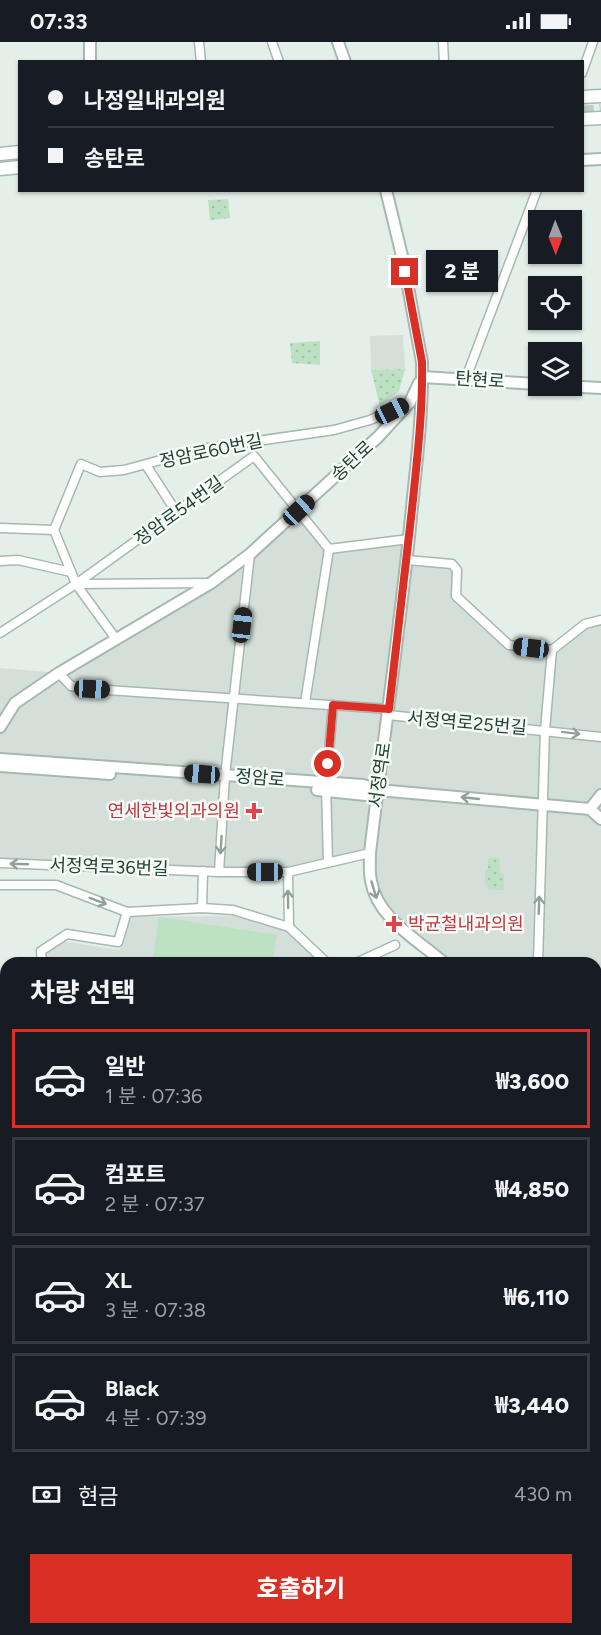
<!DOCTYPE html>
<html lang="ko">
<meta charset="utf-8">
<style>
:root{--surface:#171b24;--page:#20242c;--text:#f1f3f6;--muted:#9ea1a6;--line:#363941;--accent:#d93025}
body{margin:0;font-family:Figtree,"Noto Sans KR",sans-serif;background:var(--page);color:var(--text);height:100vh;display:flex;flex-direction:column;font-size:22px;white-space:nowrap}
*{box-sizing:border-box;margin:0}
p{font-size:20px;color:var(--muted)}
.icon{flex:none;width:33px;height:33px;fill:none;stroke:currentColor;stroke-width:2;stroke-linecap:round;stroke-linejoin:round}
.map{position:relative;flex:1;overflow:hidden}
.drawer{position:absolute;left:0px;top:915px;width:602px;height:678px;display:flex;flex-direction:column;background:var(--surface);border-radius:18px 18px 0 0;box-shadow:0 2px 4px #0004}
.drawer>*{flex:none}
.banner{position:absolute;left:18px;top:18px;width:566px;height:132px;border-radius:0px;box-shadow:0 2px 4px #0004;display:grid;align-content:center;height:132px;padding:0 30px;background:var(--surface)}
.needle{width:39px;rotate:179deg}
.tools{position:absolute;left:528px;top:168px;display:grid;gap:12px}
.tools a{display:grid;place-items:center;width:54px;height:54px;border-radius:0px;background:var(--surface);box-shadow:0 2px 4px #0004;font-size:30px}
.end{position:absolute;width:27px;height:27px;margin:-14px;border:8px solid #d93025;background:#fff;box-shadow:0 0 0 3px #fff}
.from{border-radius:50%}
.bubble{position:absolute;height:42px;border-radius:0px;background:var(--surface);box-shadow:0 2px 4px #0004;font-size:20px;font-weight:800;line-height:42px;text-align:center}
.car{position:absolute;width:18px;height:36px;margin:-18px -9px;border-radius:8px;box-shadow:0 0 4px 2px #0007;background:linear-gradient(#222 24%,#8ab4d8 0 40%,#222 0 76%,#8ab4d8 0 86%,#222 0)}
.banner b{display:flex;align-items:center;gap:21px;height:57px;font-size:22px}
.banner b+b{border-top:2px solid var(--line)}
.banner i{width:15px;height:15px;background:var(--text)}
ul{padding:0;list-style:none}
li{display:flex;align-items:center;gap:18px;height:99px;margin:0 12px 9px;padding:0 18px;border:3px solid var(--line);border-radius:0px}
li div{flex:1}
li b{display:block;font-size:22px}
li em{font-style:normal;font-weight:800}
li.active{border-color:var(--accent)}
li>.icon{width:54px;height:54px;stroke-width:1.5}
h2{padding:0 30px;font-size:27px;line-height:72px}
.pay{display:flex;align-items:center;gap:15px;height:66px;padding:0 30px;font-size:22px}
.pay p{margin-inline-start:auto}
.primary-button{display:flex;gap:12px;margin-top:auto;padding:12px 30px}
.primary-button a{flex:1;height:69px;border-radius:0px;background:var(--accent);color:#fff;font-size:24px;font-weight:800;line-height:69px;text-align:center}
.status{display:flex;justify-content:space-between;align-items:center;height:42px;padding:0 30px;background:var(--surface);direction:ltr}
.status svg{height:16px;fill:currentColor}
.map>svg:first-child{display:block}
.built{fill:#d3dfd8}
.green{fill:url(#green-dots)}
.pitch{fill:#bde1c3}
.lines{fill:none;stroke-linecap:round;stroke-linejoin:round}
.secondary-tunnel{stroke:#beccc5;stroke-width:12;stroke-dasharray:12 6;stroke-linecap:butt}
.minor-casing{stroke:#a7b8b0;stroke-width:11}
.tertiary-casing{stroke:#a7b8b0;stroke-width:14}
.secondary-casing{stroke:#a2bbb0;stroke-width:15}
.minor{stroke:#fff;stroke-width:8}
.tertiary{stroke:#fff;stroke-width:10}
.secondary{stroke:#fff;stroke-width:12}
.oneway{stroke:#90a09b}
.route{stroke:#d93025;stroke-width:8}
.health-dot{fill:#e0444e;stroke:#f6fbf8;stroke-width:2}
.labels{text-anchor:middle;stroke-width:5;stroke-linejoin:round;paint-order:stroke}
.street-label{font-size:18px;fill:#224237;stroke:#f6fbf8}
.health-label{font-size:18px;fill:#be3a42;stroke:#f6fbf8;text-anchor:end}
</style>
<div class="status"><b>07:33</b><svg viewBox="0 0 49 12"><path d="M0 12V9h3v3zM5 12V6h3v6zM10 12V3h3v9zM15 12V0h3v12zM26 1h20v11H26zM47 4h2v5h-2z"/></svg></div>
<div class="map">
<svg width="601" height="1593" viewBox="0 0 601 1593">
<defs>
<pattern id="green-dots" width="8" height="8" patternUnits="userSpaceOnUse" patternTransform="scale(1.5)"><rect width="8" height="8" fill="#bde1c3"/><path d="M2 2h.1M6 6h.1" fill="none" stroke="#a2c2a8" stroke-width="1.8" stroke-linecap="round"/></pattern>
</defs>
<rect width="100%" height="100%" fill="#e5efe9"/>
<g class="built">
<path d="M403,293l2,34 -34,1 -1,-34z"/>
<path d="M299,468l30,38 80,-9 -2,21 45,4 4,32 53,49 43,5 33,-26 16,-4v687h-5v-344h-153l-55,-47 -19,-63 -81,19 -288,-9v-195l59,5 152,-90z"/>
<path d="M234,874l50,14 37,33h-279l2,-11 17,-11 59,9 8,-33z"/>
</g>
<g class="green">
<path d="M228,157l2,19 -20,2 -2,-20z"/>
<path d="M320,299v24l-28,-2 -2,-20z"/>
<path d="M405,327l-6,22 -19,15 -9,-36z"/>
<path d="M488,816h12v15l4,1v16h-15l-4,-5v-15l3,-1z"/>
</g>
<g class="pitch">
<path d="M159,875l118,18 -5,28h-120z"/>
<path d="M0,1500l6,1v86h52v6h-58z"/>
</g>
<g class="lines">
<path class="secondary-tunnel" d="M582,70l19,-2"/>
<defs>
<g id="minor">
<path d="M199,0l2,20"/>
<path d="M272,0l7,20"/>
<path d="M443,0l1,20"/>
<path d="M582,31l11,-31"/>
<path d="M466,336l71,-188"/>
<path d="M146,423l31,48"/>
<path d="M0,486l54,2 22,54"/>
<path d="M54,488l27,-66 19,8 24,-2 77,-21 133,-19 36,-10 36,-16"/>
<path d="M407,518l45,4 5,6 -1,26 53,49 43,5 33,-26 16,-4"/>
<path d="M0,519l18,-1 53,12"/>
<path d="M0,591l76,-49 178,-128 75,93"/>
<path d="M116,597l-40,-55 135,-1"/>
<path d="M59,631l12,13 21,3 297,20"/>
<path d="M305,661l24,-154 80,-10"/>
<path d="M388,673l213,22"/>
<path d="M0,821l219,9h69l82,-19"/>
<path d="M328,821l-2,-79 7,-79"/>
<path d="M219,830l6,-96 25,-222"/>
<path d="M288,830l1,55"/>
<path d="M0,843h56l71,27 75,-4 31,2 56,17 38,36"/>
<path d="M202,866l1,-37"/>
<path d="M42,921l-1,-12 26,-17 51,8 9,-30"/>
<path d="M356,921l39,-18"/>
<path d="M538,921l7,-233 7,-80"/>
<path d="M596,949l5,2"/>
<path d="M596,1147h5"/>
<path d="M0,1292l6,-2"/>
<path d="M596,1517l5,1"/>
<path d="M182,1593v-6"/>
<path d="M239,1593v-6"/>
<path d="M303,1593v-6"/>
<path d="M361,1593v-6"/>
<path d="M421,1593v-6"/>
<path d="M480,1593v-6"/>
<path d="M541,1593l1,-6"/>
</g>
<g id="tertiary">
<path d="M338,0l7,20"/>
<path d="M90,20v-20"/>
<path d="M582,118l19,-1"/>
<path d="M386,148l17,70 19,102c1,52 -6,104 -11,155 -11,112 -28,224 -41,336 0,9 -1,19 1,28 6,37 47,59 73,82"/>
<path d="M422,335l116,7"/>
<path d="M563,344l38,2"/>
<path d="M0,685l15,-24 44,-30 152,-90 39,-29 128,-117 32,-35 9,-19"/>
<path d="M0,717l363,26 15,5 212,19"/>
<path d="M0,724l110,8"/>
<path d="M317,748l49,5 12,-5"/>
<path d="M590,767l11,-14"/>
<path d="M590,767l11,10"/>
<path d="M596,1054l5,6"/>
<path d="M596,1270h5"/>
<path d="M596,1279h5"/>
<path d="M596,1286h5"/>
<path d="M596,1297h5"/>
</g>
<g id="secondary">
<path d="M582,55l19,-1"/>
<path d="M582,77l19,-1"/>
<path d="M0,112l20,-2"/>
<path d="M0,127l20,-2"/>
<path d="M0,1008l6,33"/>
<path d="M0,1049l6,37"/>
<path d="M110,1587v6"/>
</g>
</defs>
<use href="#minor" class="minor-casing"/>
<use href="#tertiary" class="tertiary-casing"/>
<use href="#secondary" class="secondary-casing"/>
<use href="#minor" class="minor"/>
<use href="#tertiary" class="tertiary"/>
<use href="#secondary" class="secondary"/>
</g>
<defs><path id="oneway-shaft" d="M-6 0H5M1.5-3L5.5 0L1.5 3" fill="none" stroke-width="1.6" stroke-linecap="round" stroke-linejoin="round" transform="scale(1.5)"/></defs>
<g class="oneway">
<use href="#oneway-shaft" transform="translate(571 691) rotate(7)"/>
<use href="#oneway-shaft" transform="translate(470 756) rotate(-174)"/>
<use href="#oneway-shaft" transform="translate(221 803) rotate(94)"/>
<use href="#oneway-shaft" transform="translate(19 822) rotate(-178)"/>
<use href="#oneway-shaft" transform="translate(374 848) rotate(73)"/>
<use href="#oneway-shaft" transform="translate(288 857) rotate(-91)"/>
<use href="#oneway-shaft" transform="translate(98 859) rotate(21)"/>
<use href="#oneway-shaft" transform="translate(539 863) rotate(-88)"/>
</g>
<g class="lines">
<path class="route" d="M328,722l5,-59 56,4c8,-67 16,-134 23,-200 5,-49 11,-98 10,-147l-17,-90"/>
</g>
<g class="health-dot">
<path d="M251 760h6v6h6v6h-6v6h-6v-6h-6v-6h6z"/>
<path d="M391 873h6v6h6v6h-6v6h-6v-6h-6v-6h6z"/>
</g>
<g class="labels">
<g class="street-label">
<text transform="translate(480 338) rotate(4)" y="6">탄현로</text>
<text transform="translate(211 409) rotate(-12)" y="6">정암로60번길</text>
<text transform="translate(352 419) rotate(-43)" y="6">송탄로</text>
<text transform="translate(179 469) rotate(-36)" y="6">정암로54번길</text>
<text transform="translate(467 681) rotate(5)" y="6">서정역로25번길</text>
<text transform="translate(380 733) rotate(-82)" y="6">서정역로</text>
<text transform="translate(260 736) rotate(5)" y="6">정암로</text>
<text transform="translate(109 825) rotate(2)" y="6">서정역로36번길</text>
</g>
<g class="health-label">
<text x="240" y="775">연세한빛외과의원</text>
<text x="408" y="888" text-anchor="start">박균철내과의원</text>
</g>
</g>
</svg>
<div class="tools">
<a><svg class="needle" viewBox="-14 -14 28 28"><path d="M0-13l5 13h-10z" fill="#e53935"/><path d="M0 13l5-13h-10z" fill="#9ea1a6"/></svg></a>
<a><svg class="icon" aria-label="locate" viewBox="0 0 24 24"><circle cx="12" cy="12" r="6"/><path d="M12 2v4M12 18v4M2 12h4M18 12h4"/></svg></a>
<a><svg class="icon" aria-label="layers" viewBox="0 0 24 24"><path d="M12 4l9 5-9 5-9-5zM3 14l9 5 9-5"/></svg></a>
</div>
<i class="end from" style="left:328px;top:722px"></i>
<i class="end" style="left:405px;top:230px"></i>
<div class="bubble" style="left:426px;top:208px;width:72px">2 분</div>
<i class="car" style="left:392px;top:369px;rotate:64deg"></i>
<i class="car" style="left:299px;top:468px;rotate:47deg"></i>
<i class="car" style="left:242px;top:583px;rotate:7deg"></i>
<i class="car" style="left:531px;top:606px;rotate:277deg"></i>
<i class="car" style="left:92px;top:647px;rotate:93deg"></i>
<i class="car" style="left:202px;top:732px;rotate:274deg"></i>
<i class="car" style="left:265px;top:830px;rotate:270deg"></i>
<div class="banner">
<b><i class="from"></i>나정일내과의원</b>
<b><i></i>송탄로</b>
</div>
<section class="drawer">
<h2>차량 선택</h2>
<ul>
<li class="active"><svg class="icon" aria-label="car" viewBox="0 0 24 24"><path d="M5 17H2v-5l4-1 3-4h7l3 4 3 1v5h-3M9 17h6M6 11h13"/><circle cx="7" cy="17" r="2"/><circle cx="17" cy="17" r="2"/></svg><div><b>일반</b><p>1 분 · 07:36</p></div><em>₩3,600</em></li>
<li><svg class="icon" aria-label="car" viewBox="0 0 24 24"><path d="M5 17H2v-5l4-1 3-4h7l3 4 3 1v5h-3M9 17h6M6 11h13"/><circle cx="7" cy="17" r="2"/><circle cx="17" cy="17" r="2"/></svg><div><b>컴포트</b><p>2 분 · 07:37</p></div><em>₩4,850</em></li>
<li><svg class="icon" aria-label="car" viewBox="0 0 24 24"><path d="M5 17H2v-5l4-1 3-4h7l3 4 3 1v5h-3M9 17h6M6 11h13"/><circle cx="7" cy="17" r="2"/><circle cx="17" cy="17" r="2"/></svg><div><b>XL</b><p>3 분 · 07:38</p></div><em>₩6,110</em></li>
<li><svg class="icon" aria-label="car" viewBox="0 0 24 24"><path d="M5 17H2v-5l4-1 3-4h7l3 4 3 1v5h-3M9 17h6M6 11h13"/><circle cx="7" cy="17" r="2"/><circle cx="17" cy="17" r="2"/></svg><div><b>Black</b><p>4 분 · 07:39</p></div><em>₩3,440</em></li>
</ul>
<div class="pay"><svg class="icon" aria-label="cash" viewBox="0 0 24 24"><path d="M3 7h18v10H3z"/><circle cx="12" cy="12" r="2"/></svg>현금<p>430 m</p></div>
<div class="primary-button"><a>호출하기</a></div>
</section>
</div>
